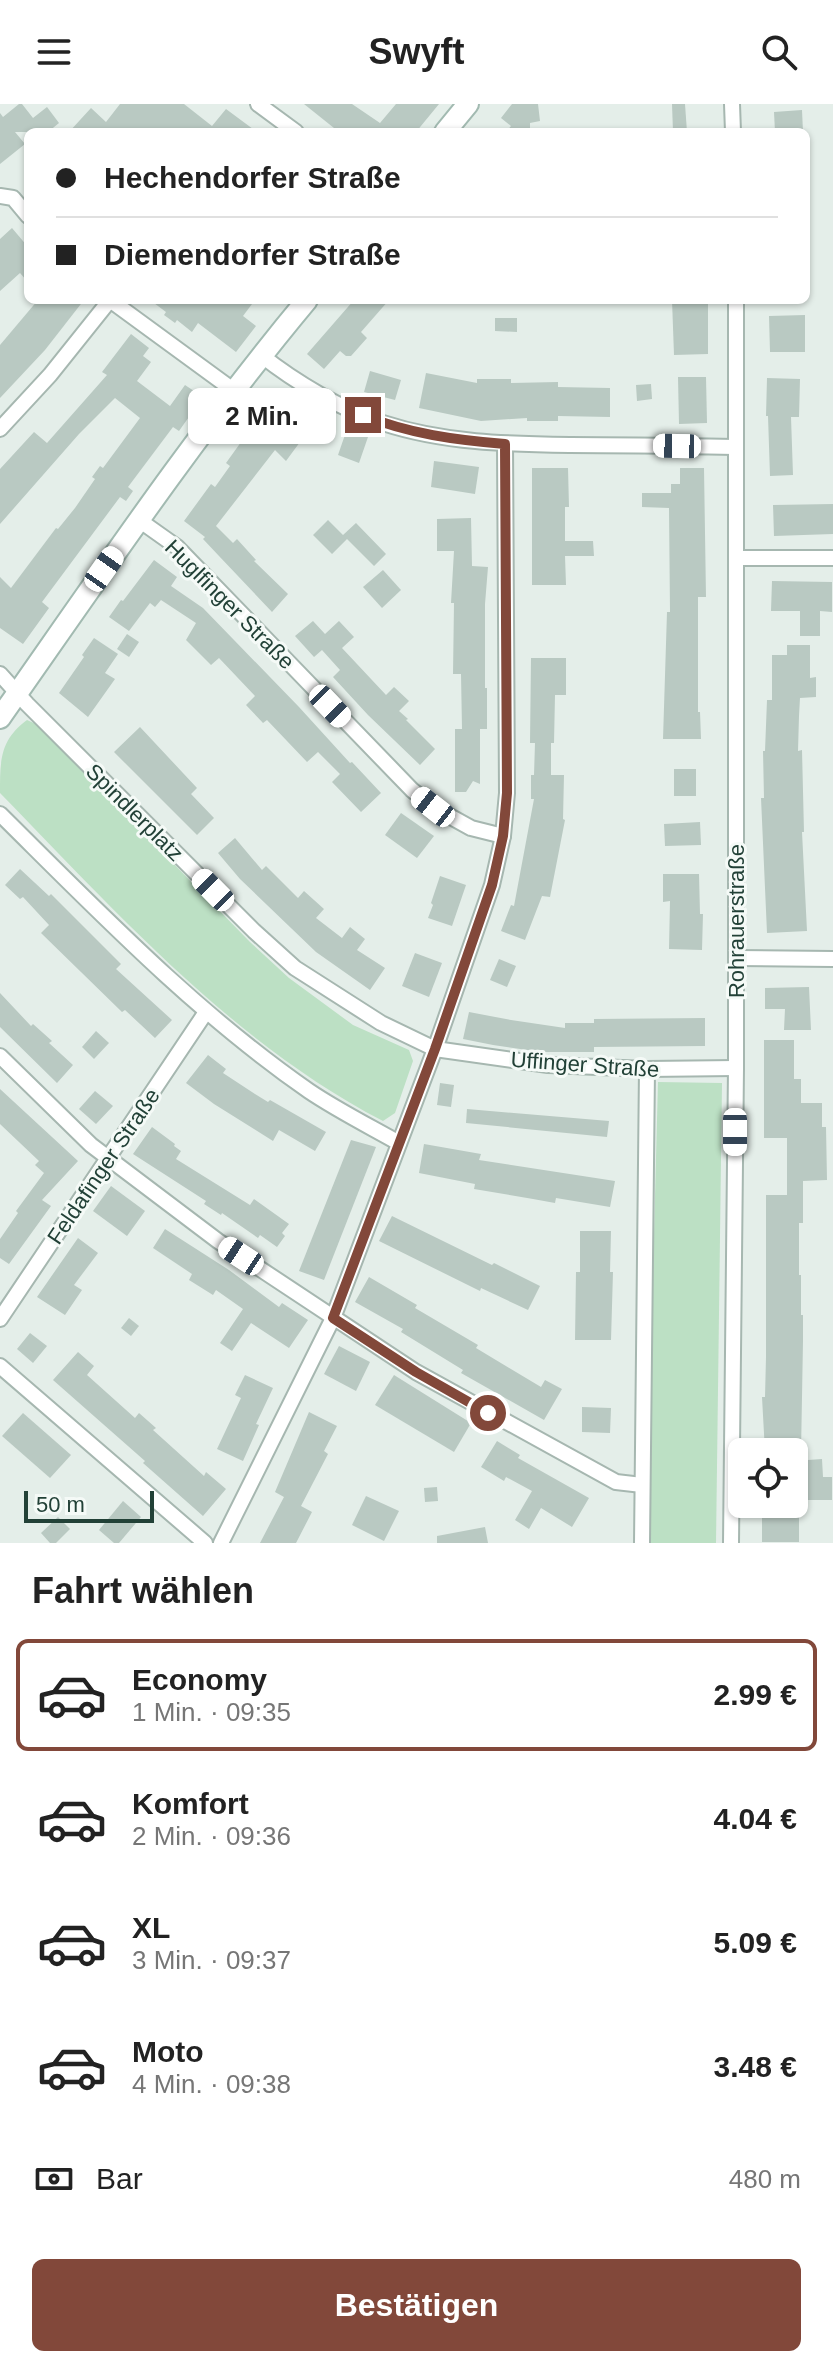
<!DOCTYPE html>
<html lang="de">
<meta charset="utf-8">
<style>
:root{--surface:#fff;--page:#f2f2f2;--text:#222;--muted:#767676;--line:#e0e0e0;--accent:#82483a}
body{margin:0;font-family:Helvetica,sans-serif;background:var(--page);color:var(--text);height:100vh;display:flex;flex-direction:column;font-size:30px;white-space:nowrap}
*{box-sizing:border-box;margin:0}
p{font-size:26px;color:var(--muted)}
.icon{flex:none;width:44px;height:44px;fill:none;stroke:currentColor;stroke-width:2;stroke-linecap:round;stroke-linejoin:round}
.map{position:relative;height:1439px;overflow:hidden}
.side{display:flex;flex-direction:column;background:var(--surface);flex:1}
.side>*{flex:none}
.guide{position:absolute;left:24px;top:24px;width:786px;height:176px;border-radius:12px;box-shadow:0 2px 6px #0004;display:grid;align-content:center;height:176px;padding:0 32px;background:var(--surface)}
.fabs{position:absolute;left:728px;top:1334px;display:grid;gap:16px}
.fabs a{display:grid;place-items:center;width:80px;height:80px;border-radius:12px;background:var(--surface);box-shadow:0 2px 6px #0004;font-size:40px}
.scale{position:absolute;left:24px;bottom:20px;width:130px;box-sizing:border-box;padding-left:8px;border:4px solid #224137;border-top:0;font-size:22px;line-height:28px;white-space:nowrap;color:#224137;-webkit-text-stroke:6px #f5faf7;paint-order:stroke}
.end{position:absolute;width:36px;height:36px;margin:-18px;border:10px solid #82483a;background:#fff;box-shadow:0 0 0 4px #fff}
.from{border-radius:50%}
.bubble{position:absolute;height:56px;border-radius:12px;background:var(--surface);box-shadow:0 2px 6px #0004;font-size:26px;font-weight:600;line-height:56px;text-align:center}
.car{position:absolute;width:24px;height:48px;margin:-24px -12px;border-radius:10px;box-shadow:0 0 6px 2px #0007;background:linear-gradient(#fff 24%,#345 0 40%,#fff 0 76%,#345 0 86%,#fff 0)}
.guide b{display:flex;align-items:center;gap:28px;height:76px;font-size:30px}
.guide b+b{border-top:2px solid var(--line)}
.guide i{width:20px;height:20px;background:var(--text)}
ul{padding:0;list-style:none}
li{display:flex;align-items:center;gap:24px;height:112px;margin:0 16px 12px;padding:0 16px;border:4px solid transparent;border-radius:12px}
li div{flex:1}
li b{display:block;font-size:30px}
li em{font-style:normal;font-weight:600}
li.selected{border-color:var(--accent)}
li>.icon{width:72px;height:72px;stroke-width:1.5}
h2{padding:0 32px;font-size:36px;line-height:96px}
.pay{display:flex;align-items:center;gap:20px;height:88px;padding:0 32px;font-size:30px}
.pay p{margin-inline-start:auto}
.cta{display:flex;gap:16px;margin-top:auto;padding:16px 32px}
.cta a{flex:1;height:92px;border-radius:12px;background:var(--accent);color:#fff;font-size:32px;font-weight:600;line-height:92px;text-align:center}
header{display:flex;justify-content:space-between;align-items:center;height:104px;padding:0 32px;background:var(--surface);font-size:36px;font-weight:600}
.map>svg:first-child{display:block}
.green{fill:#bce0c4}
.building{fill:#b9c9c2}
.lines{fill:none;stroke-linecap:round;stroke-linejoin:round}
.street-casing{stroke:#a6b7b0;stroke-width:18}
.secondary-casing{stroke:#a2bab1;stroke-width:24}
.street{stroke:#fff;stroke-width:14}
.secondary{stroke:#fff;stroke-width:20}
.route{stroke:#82483a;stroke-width:10}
.labels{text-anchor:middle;stroke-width:6;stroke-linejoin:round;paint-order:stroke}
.street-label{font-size:22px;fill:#224137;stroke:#f5faf7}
</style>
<header><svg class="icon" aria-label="menu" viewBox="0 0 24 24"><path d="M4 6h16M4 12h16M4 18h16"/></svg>Swyft<svg class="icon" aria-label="search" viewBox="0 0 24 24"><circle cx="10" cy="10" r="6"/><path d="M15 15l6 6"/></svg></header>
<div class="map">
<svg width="833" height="1439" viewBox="0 0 833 1439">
<rect width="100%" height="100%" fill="#e4eee9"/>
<g class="green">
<path d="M27,616l11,5 212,217 39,36 64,47 56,25 4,11 -18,52 -12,8c-150,-78 -266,-208 -383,-328 0,-33 0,-53 27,-73z"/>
<path d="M658,978l64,1 -6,460h-67l-1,-79z"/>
</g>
<g class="building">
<path d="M19,0h3l11,14 14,-11 12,16 -11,9h-33l10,12 -25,20v-51l3,4z"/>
<path d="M120,0h64l28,22 14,-17 31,23h-188l22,-24 15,14z"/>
<path d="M304,0h48l28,19 16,-19h43l-23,28h-77z"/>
<path d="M512,0h26l2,17 -10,2v9h-24l5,-6 -10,-8z"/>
<path d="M672,0h13l2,28h-14z"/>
<path d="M802,6l1,22h-28l-1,-20z"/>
<path d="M12,124l16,19v35l-8,-9 -20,18v-52z"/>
<path d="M38,196h46l-39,50 -45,48v-53z"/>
<path d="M150,196h105l-12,16 13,10 -20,26 -38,-29 -6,9 -15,-12 -2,3 -11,-8 2,-3z"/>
<path d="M354,196h35l-28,32 6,6 -16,18h-5l-6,-5 -16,18 -17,-15z"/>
<path d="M672,196h36v54l-34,1z"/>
<path d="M805,211v37h-35l-1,-36z"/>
<path d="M495,214h22v14l-22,-1z"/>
<path d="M131,230l18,14 -6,8 8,6 -14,19 33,25 15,-21 18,12 -24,34 -6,-4 -45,60 5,4 -7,10 -6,-4 -78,105 7,6 -26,36 -23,-16v-51l11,11 45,-60 2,1 17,-21 20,-29 -3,-2 8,-11 3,2 37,-50 -25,-20 -36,36 -79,90v-55l34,-37 13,11 60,-68 -5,-3z"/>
<path d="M370,267l31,9 -6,20 -31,-8z"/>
<path d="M426,269l51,10v-4h34v4l47,-1v5l52,1v29l-52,-1v5h-31v-3l-46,3 -62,-13z"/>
<path d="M678,273h28l1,46 -28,1z"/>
<path d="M767,274l33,1 -1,38h-8l2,58 -23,1 -2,-60h-2z"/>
<path d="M651,280l1,15 -15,2 -1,-16z"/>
<path d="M275,291l39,28 -28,38 -11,-11 -59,76 17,17 4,-4 19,21 -2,1 34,33 -16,18 -53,-56 -16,-17 2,-2 -21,-16 27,-37 4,3 15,-21 -4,-3z"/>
<path d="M347,325l21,8 -9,26 -21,-8z"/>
<path d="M434,357l45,6 -4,27 -44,-7z"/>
<path d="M532,364h36l1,39h-4v34h28l1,15h-29l1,29h-34z"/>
<path d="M680,364h24l2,129h-8v115h2l1,27h-38l4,-127h3l-1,-104 -27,-1v-14h29v-9h9z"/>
<path d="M833,400v30l-59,2 -1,-31z"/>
<path d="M471,414l1,48 16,1 -3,37v84h2v41h-7v55l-7,-3 -7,11h-11v-63h7l-1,-55h-8l1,-71h-3l3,-52h-17v-32z"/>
<path d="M328,416l15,15 13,-12 30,31 -12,12 -27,-27 -15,15 -19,-19z"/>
<path d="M154,456l23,17 -6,9 32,22 96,99 51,56 2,-1 29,31 -20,19 -29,-30 8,-8 -22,-22 -11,10 -40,-42 -4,3 -17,-18 9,-9 -36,-38 -8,7 -25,-25 10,-17 -35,-23 -6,7 -5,-4 -21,28 -20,-14 12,-17 2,1z"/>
<path d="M383,466l18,20 -19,18 -19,-21z"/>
<path d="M772,477l60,1v30l-12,-1v25h-20v-25h-29z"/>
<path d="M313,517l12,13 14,-13 15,16 -12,11 44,47 8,-8 15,14 -10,10 9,8 -2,1 29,29 -15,16 -52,-50 -35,-38 7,-7 -18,-20 -8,7 -19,-21z"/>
<path d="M127,530l12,8 -10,15 -12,-8z"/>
<path d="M94,534l24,16 -13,19 10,6 -27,38 -29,-24 25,-36 -2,-2z"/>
<path d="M787,541h23v33l6,-1v20l-16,1 -1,18 -1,35 4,-1 2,82h-2l5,99 -40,2 -6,-135h3l-1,-47h2l2,-51h5v-45h15z"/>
<path d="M531,554h35v37h-11l-1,48h-3v32h13l-1,44 2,1 -15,77 -8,-1 -17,44 -24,-9 10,-26 3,1 20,-107h-3v-24h3l1,-32h-5z"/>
<path d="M140,623l57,61 -6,6 23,24 -17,17 -83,-83z"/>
<rect x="674" y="665" width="22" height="27"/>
<path d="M401,709l33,23 -17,22 -32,-23z"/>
<path d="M700,718l1,23 -36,1 -1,-22z"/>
<path d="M235,734l27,32 4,-4 32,32 6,-7 20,18 -8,9 26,20 8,-11 15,12 -8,11 28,18 -15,22 -54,-38 -76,-73 -22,-26z"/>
<path d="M20,765l29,27 2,-2 70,70 -5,5 56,51 -17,18 -30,-28 -3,2 -81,-79 8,-8 -26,-28 -3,2 -15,-14z"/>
<path d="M663,770h36l1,40h3l-1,36 -33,-1 1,-48 -7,1z"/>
<path d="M440,772l26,9 -14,41 -24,-8 5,-13 -2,-2z"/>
<path d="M415,849l27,10 -13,34 -27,-11z"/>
<path d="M499,855l17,7 -9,21 -17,-7z"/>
<path d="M809,883l2,43h-27l1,-21h-20v-21z"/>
<path d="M0,889l31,33 2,-2 19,17 -3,2 24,22 -16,18 -57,-56z"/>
<path d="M469,908l42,8 54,8v-5h29v-4l111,-1v28l-111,1v5h-53l-48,-7 -30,-6z"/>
<path d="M96,927l13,12 -15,16 -12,-12z"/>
<path d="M764,936h30v39h7v24h21v24h4l1,53 -24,1v42h-4v52h2v40h2v26l-2,111h-36l-3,-55h3l1,-40v-162h21v-57h-23z"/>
<path d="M208,951l18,14 -3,4 32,21 13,8 2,-2 56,32 -11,19 -36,-21 -6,11 -59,-37 -28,-21z"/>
<path d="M440,979l14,2 -3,22 -14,-2z"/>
<path d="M0,985l78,72 -36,39 9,6 -42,58 -9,-6v-19l18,-26 -2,-2 28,-38 -9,-8 4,-4 -39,-37z"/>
<path d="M95,987l18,15 -17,18 -17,-15z"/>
<path d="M467,1005l142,12 -2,16 -141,-14z"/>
<path d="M152,1023l23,17 -1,2 7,5 -5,8 74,46 4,-6 35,25 -7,9 3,3 -8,11 -17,-12 -2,3 -36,-25 -1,2 -17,-11 2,-3 -73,-47z"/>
<path d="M351,1036l25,7 -52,133 -25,-9z"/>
<path d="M424,1040l57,10 -2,6 136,21 -5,26 -54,-9 -1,5 -22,-4 -59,-10 1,-5 -56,-11z"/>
<path d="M111,1082l34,25 -18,25 -34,-25z"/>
<path d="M392,1112l100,49 2,-2 46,23 -12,24 -47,-22 -1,3 -101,-50z"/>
<path d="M165,1125l64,41 50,37 3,-4 26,17 -19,28 -38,-25 -19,28 -12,-8 23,-34 -27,-19 -3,5 -24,-15 3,-6 -39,-26z"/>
<path d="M580,1127h31l-1,41h3l-2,68h-36l1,-68h4z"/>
<path d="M78,1134l20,15 -24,32 8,5 -17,25 -28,-18z"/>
<path d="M369,1173l48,28 -2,3 63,37 -2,3 65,39 4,-7 17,9 -18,31 -83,-47 2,-3 -62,-38 2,-3 -48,-27z"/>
<path d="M129,1214l10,8 -8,10 -10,-8z"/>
<path d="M30,1229l17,13 -14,17 -16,-14z"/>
<path d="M339,1242l31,16 -14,29 -32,-17z"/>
<path d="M78,1248l16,14 -7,9 48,43 4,-5 17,15 -3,2 51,46 2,-4 20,17 -23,27 -60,-53 2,-2 -92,-81z"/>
<path d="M245,1271l28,13 -17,36 3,1 -16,36 -26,-12 24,-51 -6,-3z"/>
<path d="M394,1271l77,48 -17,29 -79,-47z"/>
<path d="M582,1303l29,1 -1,25 -28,-1z"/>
<path d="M309,1308l28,14 -13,25 4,3 -27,52 11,6 -16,31h-36l24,-46 -9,-5z"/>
<path d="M23,1309l48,42 -21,23 -48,-42z"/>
<path d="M497,1337l23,14 -2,3 71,40 -17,29 -31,-19 -12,21 -14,-9 17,-29 -26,-14 -2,4 -23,-14z"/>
<path d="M822,1355l1,18h9v23h-38v-39z"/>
<path d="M437,1383l1,14 -13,1 -1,-14z"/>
<path d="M366,1392l33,15 -15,30 -32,-16z"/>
<path d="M123,1397l18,16 -22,26h-5l-15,-13z"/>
<rect x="762" y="1411" width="37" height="27"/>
<path d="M58,1413l12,12 -14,14h-6l-9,-10z"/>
<path d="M485,1423l3,16h-51v-7z"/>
</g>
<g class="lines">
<defs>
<g id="street">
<path d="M258,0l38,28"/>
<path d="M732,0l1,28"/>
<path d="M0,92l13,2 15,18"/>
<path d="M110,196l123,90"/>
<path d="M261,251c34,27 81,55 122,68 61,20 124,21 187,22 55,0 110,1 165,2"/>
<path d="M0,325l50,-54 60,-75"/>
<path d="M139,416l38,27 235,243 21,17 38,21 32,8"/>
<path d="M737,454h96"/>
<path d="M0,570l27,30 227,227 41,37 86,55 54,26 113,16 99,4 89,-1"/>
<path d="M0,710c98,97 195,198 309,277 28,19 60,35 90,52"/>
<path d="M736,854l97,1"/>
<path d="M0,952l91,89 127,96 198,131 200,110 26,3"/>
<path d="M0,1215l206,-307"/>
<path d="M0,1262l205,177"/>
<path d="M221,1439l112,-225 102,-269 57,-164 11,-49 4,-43 -2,-349"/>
<path d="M642,1439l5,-474"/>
<path d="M731,1439l5,-475v-768"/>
</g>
<g id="secondary">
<path d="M445,28l23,-28"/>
<path d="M0,614c99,-141 196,-285 307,-418"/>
</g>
</defs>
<use href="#street" class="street-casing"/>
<use href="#secondary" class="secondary-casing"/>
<use href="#street" class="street"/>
<use href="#secondary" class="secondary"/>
</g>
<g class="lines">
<path class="route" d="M363,311c46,19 93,25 142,29l2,349 -4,43 -11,49 -57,164 -102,269 83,54 72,41"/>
</g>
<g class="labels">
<g class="street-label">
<text transform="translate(230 500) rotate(45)" y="8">Huglfinger Straße</text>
<text transform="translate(135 708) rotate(45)" y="8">Spindlerplatz</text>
<text transform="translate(736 817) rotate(-90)" y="8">Rohrauerstraße</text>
<text transform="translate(585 960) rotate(4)" y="8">Uffinger Straße</text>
<text transform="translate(103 1062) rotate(-56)" y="8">Feldafinger Straße</text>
</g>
</g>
</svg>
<div class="fabs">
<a><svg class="icon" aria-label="locate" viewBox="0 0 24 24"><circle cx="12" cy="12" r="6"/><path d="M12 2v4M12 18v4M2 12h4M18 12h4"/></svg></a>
</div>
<div class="scale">50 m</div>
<i class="end from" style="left:488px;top:1309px"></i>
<i class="end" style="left:363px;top:311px"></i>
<div class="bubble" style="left:188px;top:284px;width:148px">2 Min.</div>
<i class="car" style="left:677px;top:342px;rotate:271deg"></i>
<i class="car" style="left:104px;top:465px;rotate:35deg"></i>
<i class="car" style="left:330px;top:602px;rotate:136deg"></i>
<i class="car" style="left:433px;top:703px;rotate:308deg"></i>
<i class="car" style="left:213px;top:786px;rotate:315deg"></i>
<i class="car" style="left:735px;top:1028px;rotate:180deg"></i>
<i class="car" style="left:241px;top:1152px;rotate:303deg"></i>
<div class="guide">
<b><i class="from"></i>Hechendorfer Straße</b>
<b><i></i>Diemendorfer Straße</b>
</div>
</div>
<section class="side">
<h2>Fahrt wählen</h2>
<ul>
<li class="selected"><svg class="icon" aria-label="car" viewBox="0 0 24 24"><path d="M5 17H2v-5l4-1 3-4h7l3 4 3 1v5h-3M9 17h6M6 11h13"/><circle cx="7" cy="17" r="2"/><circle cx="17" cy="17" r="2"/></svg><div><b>Economy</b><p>1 Min. · 09:35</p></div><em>2.99 €</em></li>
<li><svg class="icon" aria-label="car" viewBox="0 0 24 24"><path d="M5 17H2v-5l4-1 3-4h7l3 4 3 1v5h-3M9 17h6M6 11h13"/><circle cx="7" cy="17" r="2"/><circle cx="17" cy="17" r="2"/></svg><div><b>Komfort</b><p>2 Min. · 09:36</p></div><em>4.04 €</em></li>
<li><svg class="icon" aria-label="car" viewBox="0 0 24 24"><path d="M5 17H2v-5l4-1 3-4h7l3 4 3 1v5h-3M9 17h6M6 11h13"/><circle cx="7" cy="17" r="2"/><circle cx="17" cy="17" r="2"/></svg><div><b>XL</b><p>3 Min. · 09:37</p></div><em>5.09 €</em></li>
<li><svg class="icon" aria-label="car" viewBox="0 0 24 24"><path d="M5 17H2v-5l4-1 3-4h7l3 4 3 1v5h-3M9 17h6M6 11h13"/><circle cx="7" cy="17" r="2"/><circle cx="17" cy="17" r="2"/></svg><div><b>Moto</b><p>4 Min. · 09:38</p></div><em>3.48 €</em></li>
</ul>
<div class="pay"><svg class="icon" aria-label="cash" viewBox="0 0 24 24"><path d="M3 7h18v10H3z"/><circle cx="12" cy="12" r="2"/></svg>Bar<p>480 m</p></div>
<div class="cta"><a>Bestätigen</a></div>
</section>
